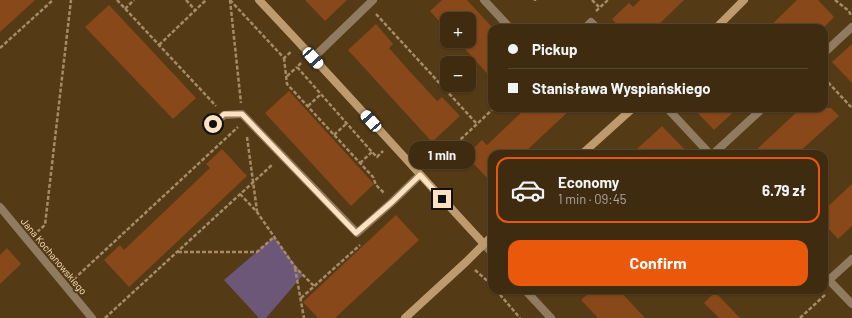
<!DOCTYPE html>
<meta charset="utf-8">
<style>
:root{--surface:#3f2c10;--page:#4a381e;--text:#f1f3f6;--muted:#ada79f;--line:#584830;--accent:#ea580c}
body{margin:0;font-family:Barlow,sans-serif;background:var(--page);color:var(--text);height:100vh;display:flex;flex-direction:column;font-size:15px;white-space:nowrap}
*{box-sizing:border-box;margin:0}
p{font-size:13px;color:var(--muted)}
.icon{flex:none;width:22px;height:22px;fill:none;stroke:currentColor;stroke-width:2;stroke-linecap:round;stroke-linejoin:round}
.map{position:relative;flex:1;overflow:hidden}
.details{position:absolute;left:488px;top:150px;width:340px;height:144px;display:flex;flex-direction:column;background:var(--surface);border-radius:12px;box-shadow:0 1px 3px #0004,0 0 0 1px var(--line)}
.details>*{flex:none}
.banner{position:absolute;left:488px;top:24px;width:340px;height:88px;border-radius:12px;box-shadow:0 1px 3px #0004,0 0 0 1px var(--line);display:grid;align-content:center;height:88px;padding:0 20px;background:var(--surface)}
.fabs{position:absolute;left:440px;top:12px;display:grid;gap:8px}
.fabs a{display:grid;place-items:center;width:36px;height:36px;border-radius:8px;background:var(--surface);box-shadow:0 1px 3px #0004,0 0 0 1px var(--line);font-size:20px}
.end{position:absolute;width:18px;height:18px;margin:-9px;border:5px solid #fde2c1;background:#111;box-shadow:0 0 0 2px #111}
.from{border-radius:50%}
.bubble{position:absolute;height:28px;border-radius:12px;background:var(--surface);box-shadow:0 1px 3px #0004,0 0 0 1px var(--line);font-size:13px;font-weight:700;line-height:28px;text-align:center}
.car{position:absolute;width:12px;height:24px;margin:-12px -6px;border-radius:5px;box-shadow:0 0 3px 1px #0007;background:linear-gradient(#fff 24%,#345 0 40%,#fff 0 76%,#345 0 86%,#fff 0)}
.banner b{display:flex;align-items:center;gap:14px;height:38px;font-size:15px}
.banner b+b{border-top:1px solid var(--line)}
.banner i{width:10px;height:10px;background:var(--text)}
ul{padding:7px 0 0;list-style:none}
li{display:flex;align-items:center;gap:12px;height:66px;margin:0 8px 6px;padding:0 12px;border:2px solid transparent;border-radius:12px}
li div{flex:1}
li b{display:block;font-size:15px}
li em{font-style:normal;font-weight:700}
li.current{border-color:var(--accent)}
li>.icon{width:36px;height:36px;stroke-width:1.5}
.button{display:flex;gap:8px;margin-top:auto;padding:8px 20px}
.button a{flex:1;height:46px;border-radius:12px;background:var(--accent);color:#fff;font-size:16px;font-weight:700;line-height:46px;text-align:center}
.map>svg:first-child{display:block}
.green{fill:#6c5779}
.building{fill:#884819}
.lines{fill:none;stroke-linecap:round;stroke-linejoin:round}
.path{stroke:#a68b68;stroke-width:2.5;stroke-dasharray:4 2;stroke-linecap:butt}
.lane{stroke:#907b60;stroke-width:8}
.street{stroke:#907b60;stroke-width:8}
.secondary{stroke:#be9b6f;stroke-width:8}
.route{stroke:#fde2c1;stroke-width:5}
.labels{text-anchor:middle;stroke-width:4;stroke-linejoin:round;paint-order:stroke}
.street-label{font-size:10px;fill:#fde2c1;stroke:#543a15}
</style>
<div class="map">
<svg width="852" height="318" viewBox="0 0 852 318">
<rect width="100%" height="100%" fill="#543a15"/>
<path class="green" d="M274,237l29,38 -37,43h-7l-35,-38z"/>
<g class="building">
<path d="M0,0h35l-35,32z"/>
<path d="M305,0h42l-22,21z"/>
<path d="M442,0h25l25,27v52l-34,-38h11v-22h-22v11l-17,-19z"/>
<path d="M640,0h44l-29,28h-35l-8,-9 17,-16 4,4z"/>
<path d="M797,0h21l16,17 -11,11h-55z"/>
<path d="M109,5l87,93 -23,21 -88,-92z"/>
<path d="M376,24l17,20 -4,4 24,27 24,26 5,-4 18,19 -28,26 -84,-92z"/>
<path d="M852,44v39l-20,-21z"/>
<path d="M289,91l85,93 -23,22 -86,-93z"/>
<path d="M526,108h46l-49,46h-31v29l-26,-27 16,-16 5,5z"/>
<path d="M693,108h45l-24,22z"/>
<path d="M801,108h30l8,8 -42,38h-45z"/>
<path d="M662,126l27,28h-58l17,-15z"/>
<path d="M222,149l25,27 -118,111 -25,-27 16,-15 4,5 86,-82 -4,-4z"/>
<path d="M852,184v42l-14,13 -14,-15v-14z"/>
<path d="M396,215l23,25 -84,78h-17l-15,-16z"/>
<path d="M7,248l14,16 -21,20v-29z"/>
<path d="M592,290h27l26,28h-47l-17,-18z"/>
<path d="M715,292l25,26h-21l-15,-15z"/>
</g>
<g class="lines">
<g class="path">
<path d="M117,0l99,106"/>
<path d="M186,0l9,10"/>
<path d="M230,0l11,103"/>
<path d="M230,0l54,58 8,-7"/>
<path d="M592,0l7,7"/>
<path d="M835,0l14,11 2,5"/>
<path d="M535,1v-1"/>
<path d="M125,9l9,-9"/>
<path d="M596,11l12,-11"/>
<path d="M376,14l101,110"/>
<path d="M159,45l47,-45"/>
<path d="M0,48l53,-48"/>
<path d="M284,58l3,26 86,93 3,8 8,8"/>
<path d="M301,63l-4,4 75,85 5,5 6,-6"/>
<path d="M287,76l10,-9"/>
<path d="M824,78l28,30"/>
<path d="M308,106l13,-12"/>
<path d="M334,135l13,-12"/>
<path d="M247,137l10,74"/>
<path d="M360,163l12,-11"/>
<path d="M430,168l64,-60"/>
<path d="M240,194l17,18 38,55 19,19"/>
<path d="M37,232l8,-7 26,-225"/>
<path d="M178,252h79l17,-15"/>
<path d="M295,268l9,50"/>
<path d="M475,270l17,15"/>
<path d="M74,279l164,-152"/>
<path d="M496,290l24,28"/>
<path d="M301,298l59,-53"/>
<path d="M105,318l168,-154"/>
<path d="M800,318l26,-24"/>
</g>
<path class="lane" d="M213,125l11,-10 18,-1 115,119 35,-31 28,-27"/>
<g class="street">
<path d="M484,0l26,28"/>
<path d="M585,28l6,-6 6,6"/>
<path d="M824,53l28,-26"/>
<path d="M313,58l60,-58"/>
<path d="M667,108l43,46"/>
<path d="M713,154l50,-46"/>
<path d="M0,207l92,111"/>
<path d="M484,244l8,9"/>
<path d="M824,275l28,29"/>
<path d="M829,280l23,-21"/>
<path d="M525,290l26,28"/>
</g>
<g class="secondary">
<path d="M259,0c76,80 150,163 225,244"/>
<path d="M716,28l28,-28"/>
<path d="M582,154l51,-46"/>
<path d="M405,318l61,-56 26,-26"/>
</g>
</g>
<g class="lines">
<path class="route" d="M213,124l11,-10h18l114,119 36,-31 28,-27 22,24"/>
</g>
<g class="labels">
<g class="street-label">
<text transform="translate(54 256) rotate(50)" y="4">Jana Kochanowskiego</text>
</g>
</g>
</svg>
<div class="fabs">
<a>+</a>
<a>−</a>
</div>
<i class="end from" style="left:213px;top:124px"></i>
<i class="end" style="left:442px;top:199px"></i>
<div class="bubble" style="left:409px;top:141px;width:66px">1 min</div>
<i class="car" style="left:313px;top:58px;rotate:138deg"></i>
<i class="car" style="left:371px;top:121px;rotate:318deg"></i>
<div class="banner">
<b><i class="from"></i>Pickup</b>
<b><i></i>Stanisława Wyspiańskiego</b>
</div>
<section class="details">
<ul>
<li class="current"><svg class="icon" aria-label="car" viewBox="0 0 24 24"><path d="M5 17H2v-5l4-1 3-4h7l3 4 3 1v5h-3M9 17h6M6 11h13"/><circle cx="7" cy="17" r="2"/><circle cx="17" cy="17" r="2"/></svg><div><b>Economy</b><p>1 min · 09:45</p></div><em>6.79 zł</em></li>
</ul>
<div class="button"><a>Confirm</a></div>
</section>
</div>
